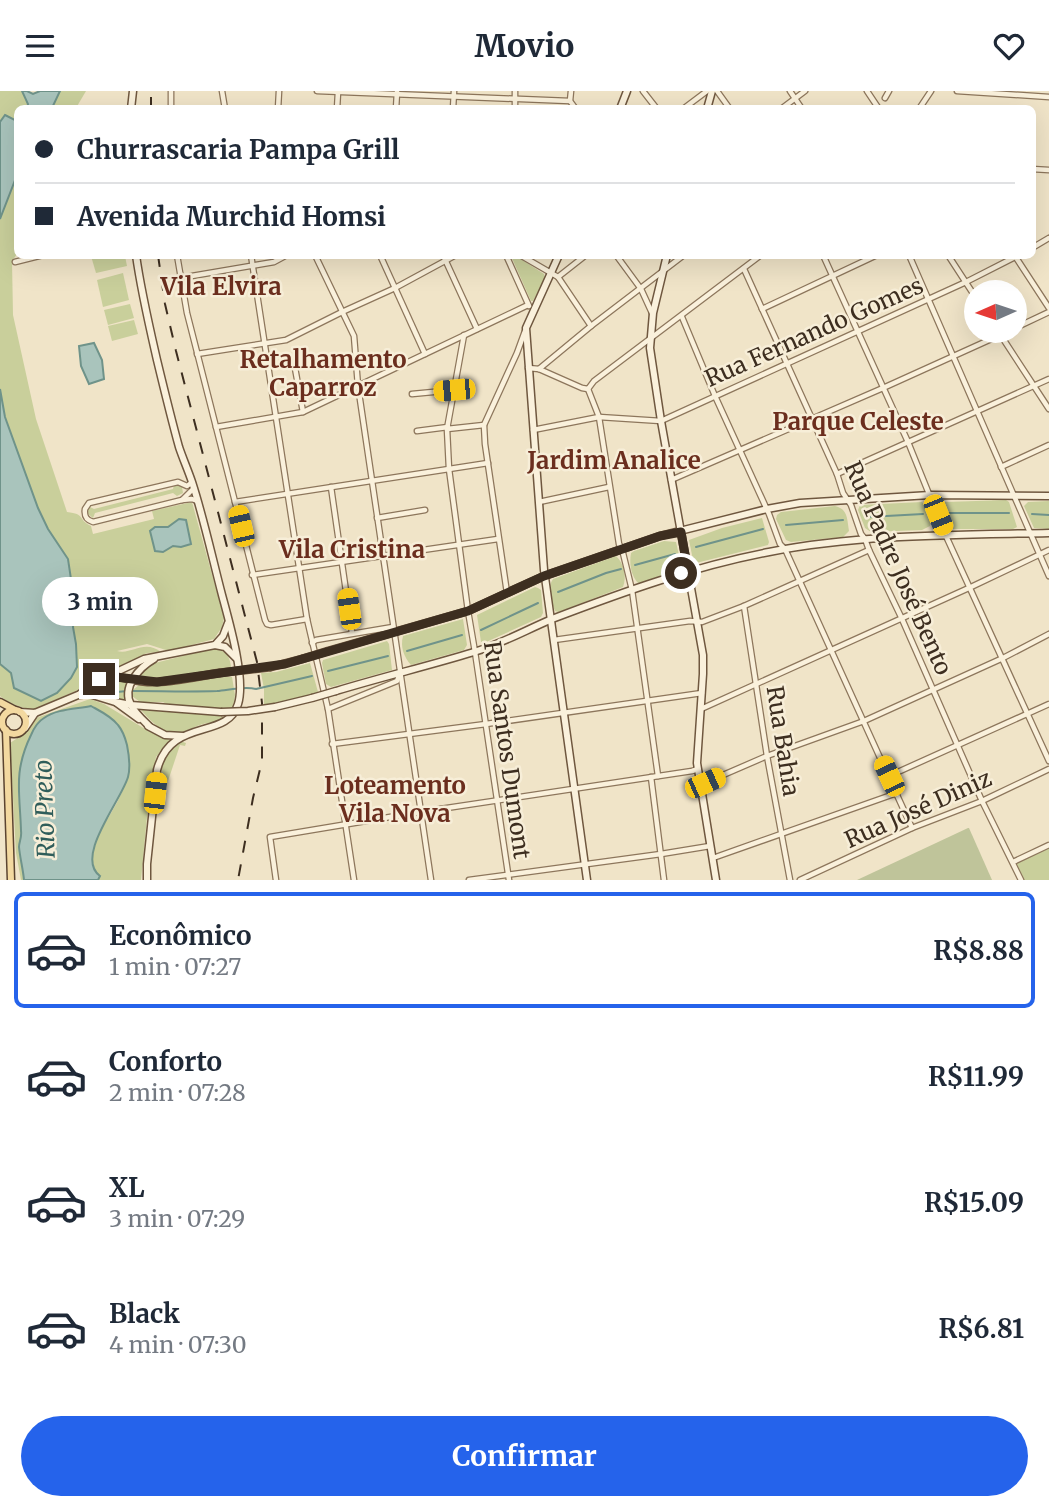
<!DOCTYPE html>
<html lang="pt">
<meta charset="utf-8">
<style>
:root{--surface:#fff;--page:#f2f2f3;--text:#1f2937;--muted:#747a83;--line:#e0e1e3;--accent:#2563eb}
body{margin:0;font-family:Merriweather,serif;background:var(--page);color:var(--text);height:100vh;display:flex;flex-direction:column;font-size:26px;white-space:nowrap}
*{box-sizing:border-box;margin:0}
p{font-size:23px;color:var(--muted)}
.icon{flex:none;width:38px;height:38px;fill:none;stroke:currentColor;stroke-width:2;stroke-linecap:round;stroke-linejoin:round}
.map{position:relative;height:789px;overflow:hidden}
.panel{display:flex;flex-direction:column;background:var(--surface);flex:1}
.panel>*{flex:none}
.guide{position:absolute;left:14px;top:14px;width:1022px;height:154px;border-radius:10px;box-shadow:0 7px 28px #0002;display:grid;align-content:center;height:154px;padding:0 21px;background:var(--surface)}
.needle{width:46px;rotate:267deg}
.buttons{position:absolute;left:964px;top:189px;display:grid;gap:14px}
.buttons a{display:grid;place-items:center;width:63px;height:63px;border-radius:50%;background:var(--surface);box-shadow:0 7px 28px #0002;font-size:35px}
.end{position:absolute;width:32px;height:32px;margin:-16px;border:9px solid #3d2e20;background:#fff;box-shadow:0 0 0 4px #fff}
.from{border-radius:50%}
.bubble{position:absolute;height:49px;border-radius:24px;background:var(--surface);box-shadow:0 7px 28px #0002;font-size:23px;font-weight:700;line-height:49px;text-align:center}
.car{position:absolute;width:21px;height:42px;margin:-21px -10px;border-radius:9px;box-shadow:0 0 5px 2px #0007;background:linear-gradient(#f5c518 24%,#345 0 40%,#f5c518 0 76%,#345 0 86%,#f5c518 0)}
.guide b{display:flex;align-items:center;gap:24px;height:66px;font-size:26px}
.guide b+b{border-top:2px solid var(--line)}
.guide i{width:18px;height:18px;background:var(--text)}
ul{padding:12px 0 0;list-style:none}
li{display:flex;align-items:center;gap:21px;height:116px;margin:0 14px 10px;padding:0 7px;border:4px solid transparent;border-radius:10px}
li div{flex:1}
li b{display:block;font-size:26px}
li em{font-style:normal;font-weight:700}
li.active{border-color:var(--accent)}
li>.icon{width:63px;height:63px;stroke-width:1.5}
.button{display:flex;gap:14px;margin-top:auto;padding:14px 21px}
.button a{flex:1;height:80px;border-radius:42px;background:var(--accent);color:#fff;font-size:28px;font-weight:700;line-height:80px;text-align:center}
header{display:flex;justify-content:space-between;align-items:center;height:91px;padding:0 21px;background:var(--surface);font-size:32px;font-weight:700}
.map>svg:first-child{display:block}
.green{fill:#c9cf9b}
.cemetery{fill:#bfc49a}
.water{fill:#a9c4bc;stroke:#6f938a;stroke-width:2}
.lines{fill:none;stroke-linecap:round;stroke-linejoin:round}
.stream{stroke:#6f938a;stroke-width:2}
.street-casing{stroke:#8d765c;stroke-width:7}
.secondary-casing{stroke:#6f573f;stroke-width:9}
.primary-casing{stroke:#5b4430;stroke-width:9}
.street{stroke:#faf1dc;stroke-width:4.5}
.secondary{stroke:#faf1dc;stroke-width:6}
.primary{stroke:#f3d9a0;stroke-width:6}
.rail{stroke:#3d2e20;stroke-width:2;stroke-dasharray:12 12;stroke-linecap:butt}
.secondary-bridge-casing{stroke:#6f573f;stroke-width:9;stroke-linecap:butt}
.secondary-bridge{stroke:#faf1dc;stroke-width:6}
.route{stroke:#3d2e20;stroke-width:9}
.labels{text-anchor:middle;stroke-width:5;stroke-linejoin:round;paint-order:stroke}
.street-label{font-size:23px;fill:#3d2e20;stroke:#f7eed8}
.neighbourhood-label{font-size:24px;font-weight:bold;fill:#6b2e1e;stroke:#f7eed8}
.water-label{font-size:24px;font-style:italic;fill:#2f5d5a;stroke:#f7eed8}
</style>
<header><svg class="icon" aria-label="menu" viewBox="0 0 24 24"><path d="M4 6h16M4 12h16M4 18h16"/></svg>Movio<svg class="icon" aria-label="heart" viewBox="0 0 24 24"><path d="M12 20l-8-8c-3-5 5-10 8-4 3-6 11-1 8 4z"/></svg></header>
<div class="map">
<svg width="1049" height="789" viewBox="0 0 1049 789">
<rect width="100%" height="100%" fill="#f0e4c8"/>
<g class="green">
<path d="M0,0h22l6,13 -1,4 -9,1 -1,12 -12,-6 -5,7z"/>
<path d="M60,0h26l-10,17 -24,1z"/>
<path d="M17,84v79l-5,7 1,54 23,104 31,93c19,2 10,7 24,14l2,8 61,-15 -2,-8 40,-9 32,116 -2,9 -8,12 -45,12 -22,-7 -30,7c15,4 27,-12 44,1l-14,1 -35,17 -15,4 -10,5 -9,11 -44,19c-11,0 -26,-6 -34,-13v-32l11,8 30,29 16,-8 19,-49 -3,-17 2,-18 -1,-10 -26,-70 -10,-21 -33,-91 -5,-28v-170z"/>
<path d="M91,165h34l2,10 -31,7z"/>
<path d="M511,165h5l28,18 1,4 -12,23h-2z"/>
<path d="M123,182l6,27 -26,7 -6,-27z"/>
<path d="M130,213l4,14 -26,7 -4,-15z"/>
<path d="M134,229l4,14 -26,7 -4,-15z"/>
<path d="M174,394h6l2,2 1,6 -6,3 -4,-3 -78,20 -2,5 -5,-4 -1,-3 3,-4 4,2 79,-20z"/>
<path d="M1006,409l3,2 8,25 -4,2h-61l-2,-1 -10,-23 2,-3h4z"/>
<path d="M1049,410v28l-15,-1 -10,-22 4,-4z"/>
<path d="M922,411c5,4 10,18 8,24l-8,4 -51,2 -6,-4 -7,-18 2,-5z"/>
<path d="M835,415c13,3 12,13 14,25l-6,6 -52,5 -5,-2 -10,-21 1,-4 4,-3z"/>
<path d="M762,427l7,24 -1,3 -72,18 -3,-3 -4,-20 33,-12z"/>
<path d="M664,450l12,1 5,22 -1,4 -41,16c-8,-7 -10,-21 -8,-31l3,-2z"/>
<path d="M616,465c8,7 11,21 7,31l-59,23 -6,2 -3,-1c-4,-9 -8,-24 -2,-32z"/>
<path d="M535,496l3,1 3,2 2,23 -2,4 -57,26 -3,-1 -4,-27z"/>
<path d="M463,528l4,26 -3,5 -53,15c-7,-8 -11,-18 -8,-29z"/>
<path d="M387,550l2,3 3,26 -61,17 -5,-3 -4,-21 1,-3z"/>
<path d="M211,558c13,-1 20,7 20,20l-67,9 -25,-2v-3l12,-9z"/>
<path d="M310,572l8,29 -11,5 -43,9v-17l-3,-16 15,-1z"/>
<path d="M225,586h7l3,18 -2,13 -31,1 -34,-4 -5,-3h-23l-8,-6 2,-7 5,-4 26,1 13,-4z"/>
<path d="M107,588l22,2 -4,12v7c-14,0 -23,-8 -36,-8l10,-9z"/>
<path d="M90,608l14,5 46,28 20,8 -14,17 -9,60 -6,63h-43c-4,-10 -7,-21 -5,-32 2,-10 8,-18 12,-25 12,-19 24,-40 24,-62l-59,-51h-7l-42,51 -3,33 4,41 -3,10 5,35h-3l-5,-27 -6,-110 15,-10 6,-11 5,-4z"/>
<path d="M141,619l74,5 8,2c-7,6 -11,5 -20,7 -7,2 -14,6 -21,8 -19,4 -30,-10 -41,-22z"/>
<path d="M180,650l6,2 -1,3 -5,-1 -21,63 -2,-1 4,-19 1,-23 8,-14z"/>
<path d="M1049,757v32h-25l-8,-17z"/>
</g>
<path class="cemetery" d="M969,737l23,52h-135l111,-52z"/>
<g class="water">
<path d="M22,0h5l6,3 7,-3h20l-8,17 -25,1 1,-5z"/>
<path d="M5,24l12,6v54l-17,44v-97z"/>
<path d="M94,252l8,17 2,19 -15,5 -8,-18 -2,-20z"/>
<path d="M0,298l5,28 33,91 10,21 20,30 6,40 1,10 -2,18 3,17 1,23 -6,11 -14,15 -16,8 -27,-13 -3,-15 -11,-9z"/>
<path d="M179,428l7,1 5,24 -10,3 -8,-1 -10,6 -8,-1 -5,-20 5,-4h13z"/>
<path d="M91,615c9,5 20,10 27,19 5,6 7,12 9,20 2,10 4,21 1,32 -7,24 -54,80 -28,99l-2,4h-74c-1,-11 -4,-22 -5,-33 0,-5 3,-10 2,-16 -1,-38 -8,-59 10,-96 3,-7 6,-13 13,-17 12,-9 32,-9 47,-12z"/>
</g>
<g class="lines">
<g class="stream">
<path d="M947,422h62"/>
<path d="M1032,423l17,1"/>
<path d="M868,426l55,-3"/>
<path d="M786,434l57,-5"/>
<path d="M696,456l67,-18"/>
<path d="M635,474l40,-11"/>
<path d="M558,501l48,-19 15,-4"/>
<path d="M481,539l57,-27"/>
<path d="M407,560l55,-16"/>
<path d="M328,580l60,-15"/>
<path d="M133,600c28,0 56,1 84,0 12,-1 27,-5 39,-2l56,-13"/>
<path d="M108,605l9,-4 10,-1"/>
</g>
<defs>
<g id="street">
<path d="M222,0l3,18"/>
<path d="M317,0l253,10"/>
<path d="M571,0l-1,10 6,8"/>
<path d="M643,0l14,18"/>
<path d="M717,0l13,18"/>
<path d="M790,0l12,18"/>
<path d="M867,0l12,18"/>
<path d="M957,0l92,6"/>
<path d="M885,7l4,-7"/>
<path d="M171,18v-18"/>
<path d="M278,18l1,-18"/>
<path d="M337,18l1,-17"/>
<path d="M396,18l1,-17"/>
<path d="M453,18l1,-18"/>
<path d="M515,18v-18"/>
<path d="M683,18l24,-18"/>
<path d="M781,18l24,-18"/>
<path d="M919,18l12,-18"/>
<path d="M1032,78l17,1"/>
<path d="M1032,157l17,-10"/>
<path d="M177,164l10,58 12,47 66,260 2,4 4,1 36,-6"/>
<path d="M251,164l56,364 21,90 26,171"/>
<path d="M315,164l39,81 4,50 73,494"/>
<path d="M380,164l45,99"/>
<path d="M443,164l34,74"/>
<path d="M506,164l23,51"/>
<path d="M520,164l38,22 33,49"/>
<path d="M616,164l25,34 11,24"/>
<path d="M823,164l85,187 38,94 103,225"/>
<path d="M909,164l140,321"/>
<path d="M948,164l28,43"/>
<path d="M1015,165l34,52"/>
<path d="M15,171l28,-7"/>
<path d="M744,178l93,205 6,19 8,12 10,29 4,5 4,11 33,69 80,182 39,79"/>
<path d="M558,186l28,-22"/>
<path d="M180,187l94,-16 13,-7"/>
<path d="M762,218l115,-54"/>
<path d="M682,226l33,79 54,118 11,30 5,5 127,279"/>
<path d="M1015,237l34,-16"/>
<path d="M998,240l51,78"/>
<path d="M464,244l-17,94 2,40 19,142 7,41 34,228"/>
<path d="M197,263l89,-14 56,-28 53,-24 61,-33"/>
<path d="M295,277l8,44"/>
<path d="M528,277l11,1 43,19 6,1"/>
<path d="M539,278l52,-43 93,-71"/>
<path d="M588,298l11,28 20,127 3,5 10,41 26,186"/>
<path d="M588,298l6,-8 167,-126"/>
<path d="M412,303l42,-4"/>
<path d="M216,336l87,-15 225,-107"/>
<path d="M447,338l37,-4"/>
<path d="M533,339l66,-13 62,4 305,-139 53,-27"/>
<path d="M417,340l31,-4"/>
<path d="M1001,376l48,-22"/>
<path d="M837,383l212,-95"/>
<path d="M671,389l212,-92 126,-57"/>
<path d="M191,392l-4,3 -9,-4 -89,21 -4,6c-1,7 1,11 8,13l89,-22 10,-1 5,2"/>
<path d="M331,396l21,146"/>
<path d="M182,409l12,-12"/>
<path d="M235,411l253,-39"/>
<path d="M539,411l70,-15"/>
<path d="M377,427l48,-8"/>
<path d="M252,484l246,-36"/>
<path d="M507,502l-22,-149 -1,-19 33,-72 8,-22"/>
<path d="M744,515l23,150 23,124"/>
<path d="M554,549l136,-19 12,1 42,-16 125,-56"/>
<path d="M312,552l4,-3 77,-13"/>
<path d="M328,618l69,-28 3,-8"/>
<path d="M701,618l270,-122 78,-37"/>
<path d="M332,653l154,-20 216,-31"/>
<path d="M889,685l160,-72"/>
<path d="M651,686l13,103"/>
<path d="M700,694l67,-29 97,-35 139,-63 46,-24"/>
<path d="M713,767l184,-65"/>
<path d="M1013,771l36,-17"/>
<path d="M276,789l-6,-43 150,-25 272,-41 6,-2"/>
<path d="M469,789l192,-26 49,-8"/>
<path d="M800,789l112,-52 70,-27 67,-32"/>
</g>
<g id="secondary">
<path d="M131,18l2,-18"/>
<path d="M620,18l7,-18"/>
<path d="M707,18l5,-18"/>
<path d="M136,164c5,36 13,70 21,105 7,29 14,58 22,87 4,12 9,23 13,35 12,37 20,75 30,113 7,26 24,84 16,109 -11,37 -67,12 -81,66l-10,94v16"/>
<path d="M559,164l-33,73 18,242 43,310"/>
<path d="M667,164l-14,58 -3,35 11,73 42,234v19l-6,89 19,117"/>
<path d="M215,554l10,2 11,11"/>
<path d="M328,560l140,-40 76,-35 116,-40 107,-27 33,-6 130,-8 119,1"/>
<path d="M271,576l31,-8"/>
<path d="M110,584l34,-16 71,-14 8,-9 5,-13"/>
<path d="M336,600c46,-14 92,-25 138,-39 27,-8 52,-22 78,-33 71,-27 143,-53 217,-67 92,-18 187,-17 280,-19"/>
<path d="M80,603c34,-32 40,-10 77,-12 21,-1 42,-6 62,-9"/>
<path d="M117,612l22,16"/>
<path d="M275,616l37,-9"/>
<path d="M20,621l15,1 43,-18 11,-1 26,8 16,3 90,7"/>
<path d="M148,635l17,9 18,1"/>
<path d="M149,635c-6,-6 -14,-13 -18,-21 -10,-18 9,-38 23,-46"/>
<path d="M25,637l10,-15"/>
</g>
<g id="primary">
<path d="M0,611l15,8"/>
<circle cx="14" cy="631" r="12"/>
<path d="M6,639l5,150"/>
</g>
</defs>
<use href="#street" class="street-casing"/>
<use href="#secondary" class="secondary-casing"/>
<use href="#primary" class="primary-casing"/>
<use href="#street" class="street"/>
<use href="#secondary" class="secondary"/>
<use href="#primary" class="primary"/>
<g class="rail">
<path d="M151,18v-18"/>
<path d="M158,164l7,49 11,47 81,311 5,41v58l-9,37 -15,82"/>
</g>
<defs>
<g id="secondary-bridge">
<path d="M302,568l26,-8"/>
<path d="M219,582l52,-6"/>
<path d="M312,607l24,-7"/>
<path d="M221,621l27,-1 27,-4"/>
</g>
</defs>
<use href="#secondary-bridge" class="secondary-bridge-casing"/>
<use href="#secondary-bridge" class="secondary-bridge"/>
</g>
<g class="lines">
<path class="route" d="M99,588l9,-3 49,6 128,-18 183,-53 76,-35 116,-40 21,-4 7,39 -7,2"/>
</g>
<g class="labels">
<g class="street-label">
<text transform="translate(814 241) rotate(-24)" y="8">Rua Fernando Gomes</text>
<text transform="translate(898 477) rotate(66)" y="8">Rua Padre José Bento</text>
<text transform="translate(783 650) rotate(81)" y="8">Rua Bahia</text>
<text transform="translate(507 659) rotate(82)" y="8">Rua Santos Dumont</text>
<text transform="translate(918 718) rotate(-24)" y="8">Rua José Diniz</text>
</g>
<g class="neighbourhood-label">
<text x="221" y="204">Vila Elvira</text>
<text x="323" y="277">Retalhamento<tspan x="323" dy="28">Caparroz</tspan></text>
<text x="858" y="339">Parque Celeste</text>
<text x="614" y="378">Jardim Analice</text>
<text x="352" y="467">Vila Cristina</text>
<text x="395" y="703">Loteamento<tspan x="395" dy="28">Vila Nova</tspan></text>
</g>
<g class="water-label">
<text transform="translate(45 718) rotate(-92)" y="8">Rio Preto</text>
</g>
</g>
</svg>
<div class="buttons">
<a><svg class="needle" viewBox="-14 -14 28 28"><path d="M0-13l5 13h-10z" fill="#e53935"/><path d="M0 13l5-13h-10z" fill="#747a83"/></svg></a>
</div>
<i class="end from" style="left:681px;top:482px"></i>
<i class="end" style="left:99px;top:588px"></i>
<div class="bubble" style="left:42px;top:486px;width:116px">3 min</div>
<i class="car" style="left:454px;top:299px;rotate:265deg"></i>
<i class="car" style="left:938px;top:424px;rotate:158deg"></i>
<i class="car" style="left:241px;top:435px;rotate:347deg"></i>
<i class="car" style="left:349px;top:518px;rotate:352deg"></i>
<i class="car" style="left:889px;top:685px;rotate:335deg"></i>
<i class="car" style="left:705px;top:692px;rotate:66deg"></i>
<i class="car" style="left:155px;top:702px;rotate:6deg"></i>
<div class="guide">
<b><i class="from"></i>Churrascaria Pampa Grill</b>
<b><i></i>Avenida Murchid Homsi</b>
</div>
</div>
<section class="panel">
<ul>
<li class="active"><svg class="icon" aria-label="car" viewBox="0 0 24 24"><path d="M5 17H2v-5l4-1 3-4h7l3 4 3 1v5h-3M9 17h6M6 11h13"/><circle cx="7" cy="17" r="2"/><circle cx="17" cy="17" r="2"/></svg><div><b>Econômico</b><p>1 min · 07:27</p></div><em>R$8.88</em></li>
<li><svg class="icon" aria-label="car" viewBox="0 0 24 24"><path d="M5 17H2v-5l4-1 3-4h7l3 4 3 1v5h-3M9 17h6M6 11h13"/><circle cx="7" cy="17" r="2"/><circle cx="17" cy="17" r="2"/></svg><div><b>Conforto</b><p>2 min · 07:28</p></div><em>R$11.99</em></li>
<li><svg class="icon" aria-label="car" viewBox="0 0 24 24"><path d="M5 17H2v-5l4-1 3-4h7l3 4 3 1v5h-3M9 17h6M6 11h13"/><circle cx="7" cy="17" r="2"/><circle cx="17" cy="17" r="2"/></svg><div><b>XL</b><p>3 min · 07:29</p></div><em>R$15.09</em></li>
<li><svg class="icon" aria-label="car" viewBox="0 0 24 24"><path d="M5 17H2v-5l4-1 3-4h7l3 4 3 1v5h-3M9 17h6M6 11h13"/><circle cx="7" cy="17" r="2"/><circle cx="17" cy="17" r="2"/></svg><div><b>Black</b><p>4 min · 07:30</p></div><em>R$6.81</em></li>
</ul>
<div class="button"><a>Confirmar</a></div>
</section>
